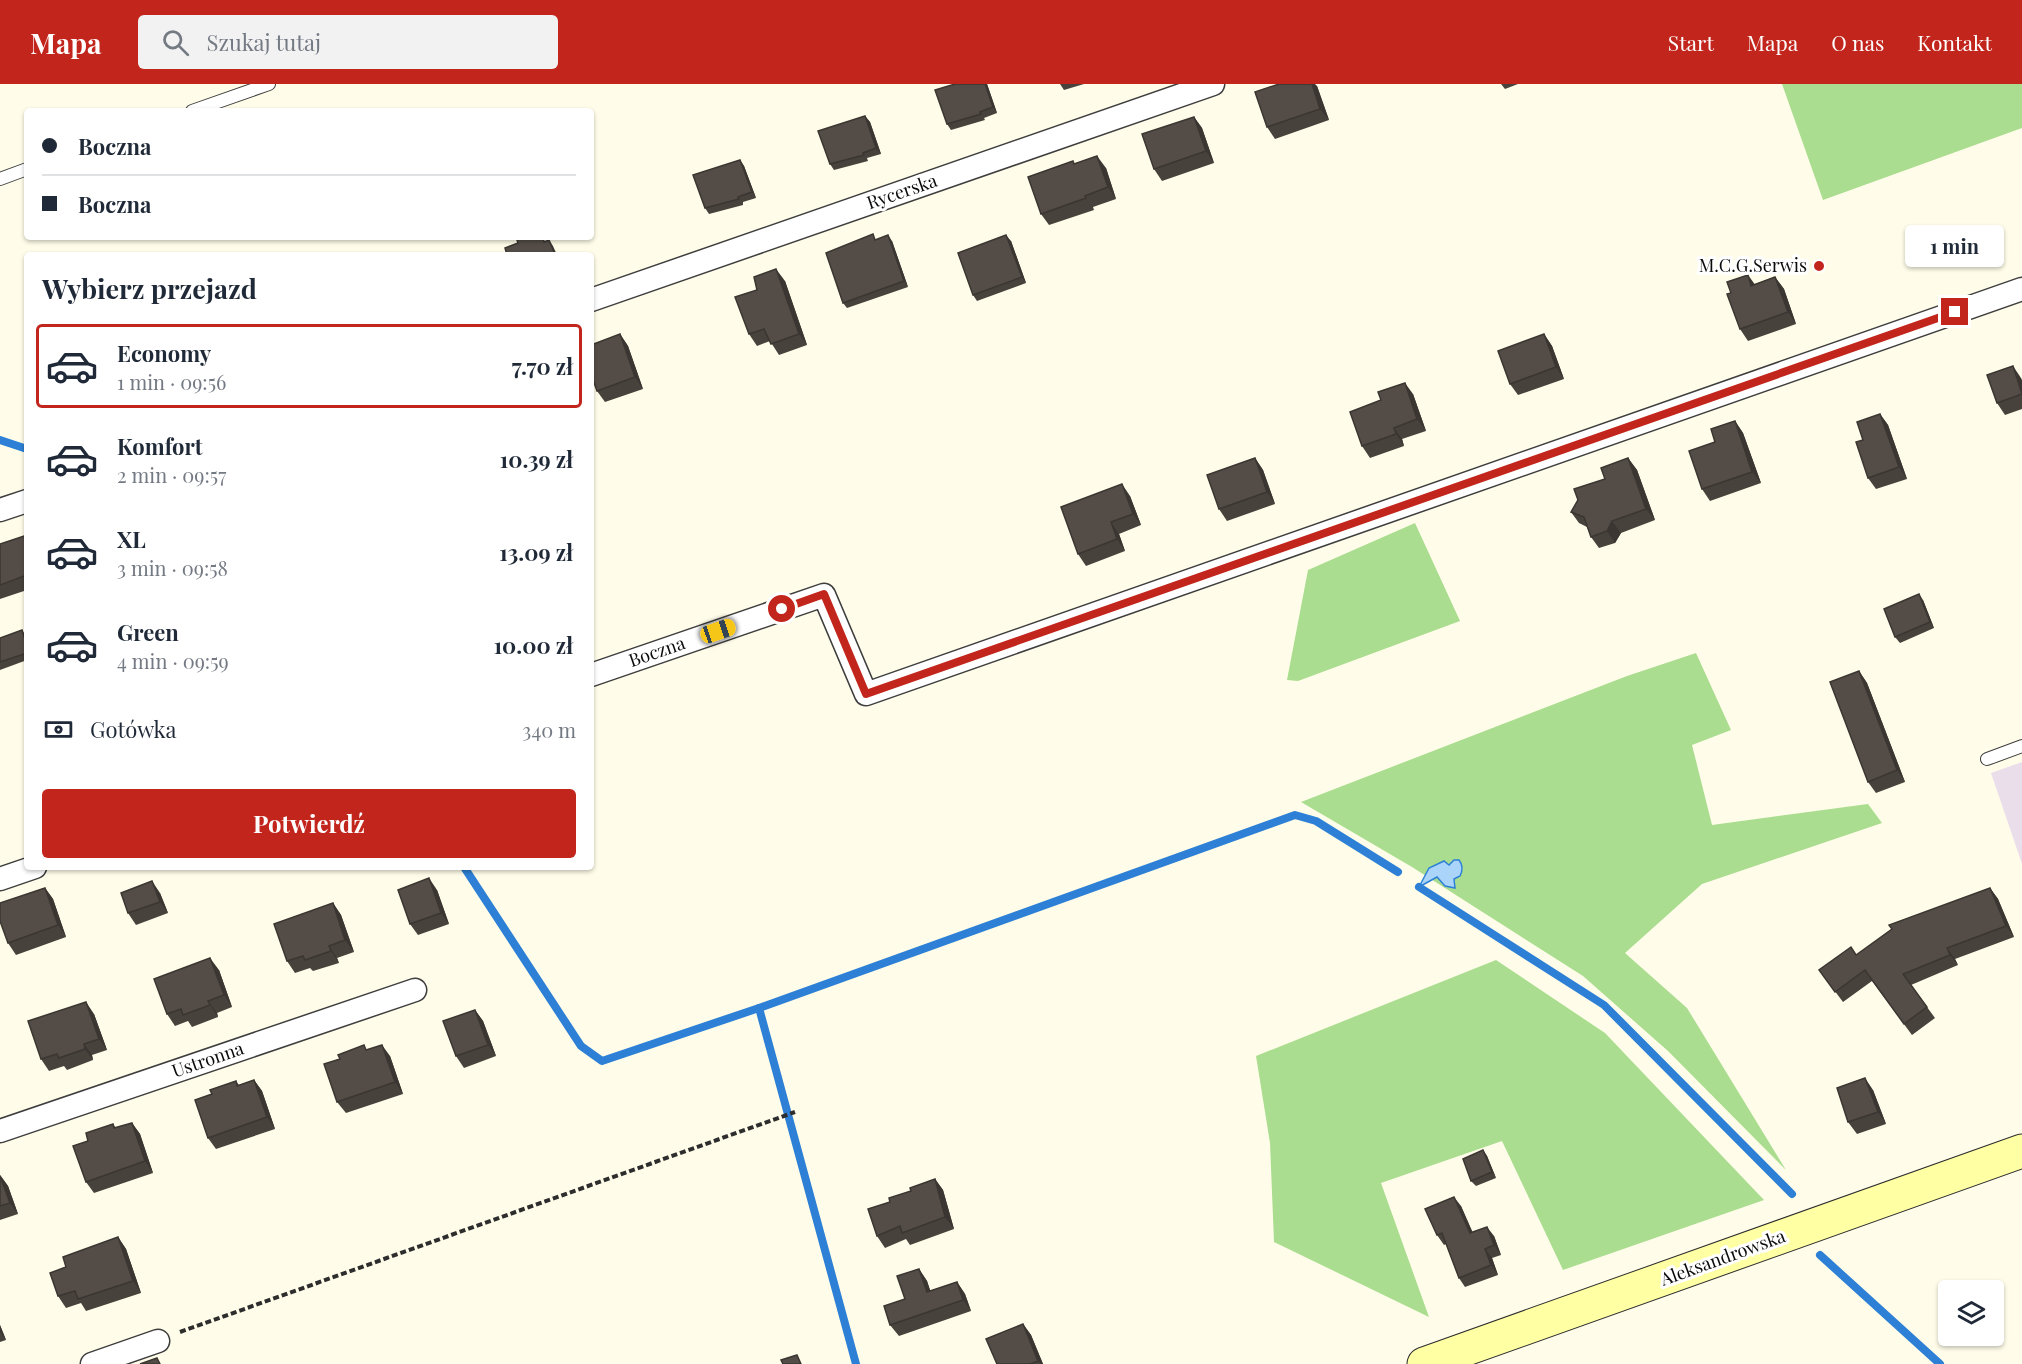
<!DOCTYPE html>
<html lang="pl">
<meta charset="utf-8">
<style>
:root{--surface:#fff;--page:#f2f2f3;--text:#1f2937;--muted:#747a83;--line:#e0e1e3;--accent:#c2251c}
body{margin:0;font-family:"Playfair Display",serif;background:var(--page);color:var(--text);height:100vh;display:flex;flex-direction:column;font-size:22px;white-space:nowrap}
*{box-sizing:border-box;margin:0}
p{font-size:20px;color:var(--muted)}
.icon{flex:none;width:33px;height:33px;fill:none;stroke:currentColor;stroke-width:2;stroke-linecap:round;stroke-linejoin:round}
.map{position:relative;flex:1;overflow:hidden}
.panel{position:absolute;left:24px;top:168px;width:570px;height:618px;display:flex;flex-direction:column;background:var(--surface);border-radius:6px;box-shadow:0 2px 4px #0004}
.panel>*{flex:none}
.guide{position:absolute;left:24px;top:24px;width:570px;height:132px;border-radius:6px;box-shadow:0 2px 4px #0004;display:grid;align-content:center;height:132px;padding:0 18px;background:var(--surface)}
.fabs{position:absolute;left:1938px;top:1196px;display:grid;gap:12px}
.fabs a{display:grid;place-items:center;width:66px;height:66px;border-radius:6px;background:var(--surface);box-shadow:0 2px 4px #0004;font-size:30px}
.end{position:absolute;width:27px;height:27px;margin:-14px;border:8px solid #c2251c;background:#fff;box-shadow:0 0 0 3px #fff}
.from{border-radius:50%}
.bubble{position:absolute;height:42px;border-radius:6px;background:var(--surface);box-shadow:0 2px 4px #0004;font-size:20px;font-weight:700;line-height:42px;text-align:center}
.car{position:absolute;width:18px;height:36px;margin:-18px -9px;border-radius:8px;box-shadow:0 0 4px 2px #0007;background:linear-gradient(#f5c518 24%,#345 0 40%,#f5c518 0 76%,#345 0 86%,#f5c518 0)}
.guide b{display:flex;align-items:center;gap:21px;height:57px;font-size:22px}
.guide b+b{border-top:2px solid var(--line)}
.guide i{width:15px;height:15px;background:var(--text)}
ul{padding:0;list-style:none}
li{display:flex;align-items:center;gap:18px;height:84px;margin:0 12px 9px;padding:0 6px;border:3px solid transparent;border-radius:6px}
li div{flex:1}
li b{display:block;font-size:22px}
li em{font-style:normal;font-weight:700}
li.selected{border-color:var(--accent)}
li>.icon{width:54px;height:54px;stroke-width:1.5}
h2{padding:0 18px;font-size:27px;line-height:72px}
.pay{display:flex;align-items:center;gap:15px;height:66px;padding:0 18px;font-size:22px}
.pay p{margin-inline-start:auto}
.cta{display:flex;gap:12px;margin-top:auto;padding:12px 18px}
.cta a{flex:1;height:69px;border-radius:6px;background:var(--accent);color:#fff;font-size:24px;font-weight:700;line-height:69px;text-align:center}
header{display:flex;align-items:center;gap:36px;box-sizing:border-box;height:84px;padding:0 30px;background:var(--accent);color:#fff}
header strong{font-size:28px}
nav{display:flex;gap:33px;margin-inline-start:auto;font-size:21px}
.search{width:420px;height:54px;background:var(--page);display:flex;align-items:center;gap:15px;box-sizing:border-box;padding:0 21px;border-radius:6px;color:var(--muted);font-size:22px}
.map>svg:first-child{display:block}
.industrial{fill:#ebdeeb}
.forest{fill:#aadd8f}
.water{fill:#aad4fa;stroke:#2d80d5;stroke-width:1.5}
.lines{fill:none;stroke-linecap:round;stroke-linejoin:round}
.stream{stroke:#2d80d5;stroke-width:8}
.lane-casing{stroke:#3e3e3e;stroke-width:14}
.street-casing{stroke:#3e3e3e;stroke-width:25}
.secondary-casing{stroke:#2d2d2d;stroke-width:35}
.path{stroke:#2d2d2d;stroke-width:4;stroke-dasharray:6 3;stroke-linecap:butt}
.lane{stroke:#fff;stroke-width:12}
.street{stroke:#fff;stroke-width:22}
.secondary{stroke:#ffffa4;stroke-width:33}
.wall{fill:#48423d}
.shaded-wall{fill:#3b3632}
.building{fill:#544d47;stroke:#3b3632;stroke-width:1.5}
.route{stroke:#c2251c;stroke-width:8}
.poi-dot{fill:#c2251c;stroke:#fff;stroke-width:2}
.labels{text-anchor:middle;stroke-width:6;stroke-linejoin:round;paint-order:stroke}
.street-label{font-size:18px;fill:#0b0b0b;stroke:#fff}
.poi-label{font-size:18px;fill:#0b0b0b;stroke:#fff;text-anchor:end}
</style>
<header>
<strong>Mapa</strong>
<div class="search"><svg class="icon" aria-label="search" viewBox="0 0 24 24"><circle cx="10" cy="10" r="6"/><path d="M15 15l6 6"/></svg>Szukaj tutaj</div>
<nav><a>Start</a><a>Mapa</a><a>O nas</a><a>Kontakt</a></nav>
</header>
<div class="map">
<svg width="2022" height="1280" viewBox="0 0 2022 1280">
<rect width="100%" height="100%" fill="#fffde9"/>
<path class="industrial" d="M2022,678v102l-31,-91z"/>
<g class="forest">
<path d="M1782,0h240v44l-199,72z"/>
<path d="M1415,439l45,98 -162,60 -11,-1 21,-110z"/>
<path d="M1696,569l35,77 -39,15 20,80 156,-21 14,19 -180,61 -77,69 62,55 99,162 -118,-119 -85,-75 -171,-109 -111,-65 326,-126z"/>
<path d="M1496,876l109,73 159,167 -201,70 -61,-129 -121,42 48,134 -155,-75 -4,-99 -14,-87z"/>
</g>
<path class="water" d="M1454,776h5c4,5 4,10 1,16l-6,3 1,9 -10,-2 -8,-9 -18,10 10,-19 15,-7 5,4z"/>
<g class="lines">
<g class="stream">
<path d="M0,356l27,9"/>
<path d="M464,783l117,179 21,15 157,-53 536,-193 21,6 82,51"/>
<path d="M1419,803l185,118 188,189"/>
<path d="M759,924l97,356"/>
<path d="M1820,1171l120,109"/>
</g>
<defs>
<g id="lane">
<path d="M192,27l77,-27"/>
<path d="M0,95l27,-10"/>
<path d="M1987,675l35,-13"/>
</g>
<g id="street">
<path d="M591,216l622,-216"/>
<path d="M0,426l27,-9"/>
<path d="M591,591l233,-80 42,99 1156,-405"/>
<path d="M0,795l35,-12"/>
<path d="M0,1047l415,-141"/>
<path d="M92,1280l66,-23"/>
</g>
<path id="secondary" d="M1424,1280l598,-213"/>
</defs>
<use href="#lane" class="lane-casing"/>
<use href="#street" class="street-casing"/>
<use href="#secondary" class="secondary-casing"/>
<path class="path" d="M180,1248l615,-220"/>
<use href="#lane" class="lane"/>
<use href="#street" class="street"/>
<use href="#secondary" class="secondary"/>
</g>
<g class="wall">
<path d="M955,0h32l10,29 -13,5 1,2 -34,10 -4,-6z"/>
<path d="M1060,0h24l-20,6z"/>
<path d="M1501,0h17l-13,5z"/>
<path d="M1317,2l12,34 -54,19 -8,-12z"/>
<path d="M865,32l5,6 11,32 -14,4 1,3 -34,9 -4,-6z"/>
<path d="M1194,33l8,11 12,35 -52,18 -8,-12z"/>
<path d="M740,76l4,6 12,32 -13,4v3l-34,9 -4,-6z"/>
<path d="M1075,80l31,4 10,31 -23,8 1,3 -45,15 -8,-11z"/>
<path d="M876,155l16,2 16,46 -61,21 -4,-5z"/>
<path d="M1011,157l15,42 -49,18 -4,-6z"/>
<path d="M1775,193l9,12 12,35 -48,17 -8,-12 15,-45z"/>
<path d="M785,197l22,64 -28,10 -9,-14 -13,5 -8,-12 8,-44z"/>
<path d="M620,250l8,12 15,43 -38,13 -8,-11z"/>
<path d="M1544,250l8,12 12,33 -46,16 -8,-11z"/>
<path d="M2021,294l1,3v28l-17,6 -8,-12z"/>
<path d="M1413,310l13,37 -24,8 2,7 -34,12 -8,-12 19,-46z"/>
<path d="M1880,330l8,11 19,54 -31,10 -8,-11z"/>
<path d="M1735,337l8,12 18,50 -51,18 -8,-12 13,-47z"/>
<path d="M1255,374l8,12 12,34 -48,17 -8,-12z"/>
<path d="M1628,374l9,12 18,50 -34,13 -6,10 -16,5 -8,-11 -4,-10 -8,-4 -8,-11 34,-33z"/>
<path d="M1130,412l11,29 -22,9 6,17 -39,15 -8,-12z"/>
<path d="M27,451v55l-27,9v-55z"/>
<path d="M1923,516l11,28 -34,15 -5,-6z"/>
<path d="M26,552l1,4v20l-27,10v-32z"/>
<path d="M1859,587l8,12 38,99 -29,11 -8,-11z"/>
<path d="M45,804l8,11 13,38 -50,18 -8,-12z"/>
<path d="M1990,804l8,11 16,38 -59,22 3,6 -47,20 24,33 -23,17 -40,-54 -29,21 -24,-32 37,-15z"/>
<path d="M437,806l12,34 -31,11 -8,-11z"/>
<path d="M160,809l8,20 -32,12 -8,-12z"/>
<path d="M333,819l8,12 13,37 -17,6 2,5 -26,8 -3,-3 -15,5 -8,-12z"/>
<path d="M219,886l13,37 -15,6 1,4 -26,10 -4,-6 -13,5 -8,-12z"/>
<path d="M475,926l8,11 13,35 -32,12 -8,-12z"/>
<path d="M94,930l13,36 -15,5 1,5 -26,10 -3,-4 -15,5 -8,-12z"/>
<path d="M367,966l23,6 13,38 -57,19 -9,-11z"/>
<path d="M254,996l8,11 13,38 -59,20 -8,-11 4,-44 24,-13 3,4z"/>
<path d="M1873,1006l13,34 -29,10 -9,-12z"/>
<path d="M132,1039l8,11 13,39 -59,20 -8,-11 2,-41 25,-17 3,4z"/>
<path d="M1483,1066l4,6 9,22 -20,8 -5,-5z"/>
<path d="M0,1091l8,11 10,28 -18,6z"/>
<path d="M935,1095l8,11 11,39 -44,16 -4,-6 -21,9 -8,-12 13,-34z"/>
<path d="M1461,1122l11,26 22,4 7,19 -9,3 6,17 -33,12 -6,-9 -13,-34 -2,1 -7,-10z"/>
<path d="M118,1153l8,12 15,44 -55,18 -5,-8 -15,5 -8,-12 8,-29z"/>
<path d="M919,1185l8,12 3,10 27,-9 8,12 6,17 -72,25 -9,-11 15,-26z"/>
<path d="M1023,1240l8,11 12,29h-46z"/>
<path d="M0,1241l6,15 -6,2z"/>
</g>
<g class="shaded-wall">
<path d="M985,0h2l10,29 -4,-6z"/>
<path d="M1312,0h3l2,2 12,34 -9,-11z"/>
<path d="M865,32l5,6 11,32 -5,-6z"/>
<path d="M1194,33l8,11 12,35 -8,-12z"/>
<path d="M1097,72l9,12 10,31 -8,-12z"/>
<path d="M740,76l4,6 12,32 -4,-6z"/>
<path d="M888,151l4,6 16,46 -4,-6z"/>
<path d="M1006,151l5,6 15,42 -4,-6z"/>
<path d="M549,156l4,6 4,9h-2z"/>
<path d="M776,185l9,12 22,64 -8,-11z"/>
<path d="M1748,191l8,11h-5z"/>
<path d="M1775,193l9,12 12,35 -8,-12z"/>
<path d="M620,250l8,12 15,43 -8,-12z"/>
<path d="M1544,250l8,12 12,33 -8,-12z"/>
<path d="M2013,282l8,12 1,3v11z"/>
<path d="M1405,299l8,11 13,37 -9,-12z"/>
<path d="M1880,330l8,11 19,54 -8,-12z"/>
<path d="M1735,337l8,12 18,50 -9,-11z"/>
<path d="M1394,344l8,11 2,7 -8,-12z"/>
<path d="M1255,374l8,12 12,34 -8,-12z"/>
<path d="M1628,374l9,12 18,50 -9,-11z"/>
<path d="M1122,400l8,12 11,29 -8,-11z"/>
<path d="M1612,437l9,12 -6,10 -8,-12z"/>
<path d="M1111,438l8,12 6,17 -8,-12z"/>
<path d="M1919,510l4,6 11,28 -4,-6z"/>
<path d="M22,546l4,6 1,4v6z"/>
<path d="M1859,587l8,12 38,99 -8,-12z"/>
<path d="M429,794l8,12 12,34 -8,-11z"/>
<path d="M152,797l8,12 8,20 -8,-11z"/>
<path d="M45,804l8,11 13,38 -8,-12z"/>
<path d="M1990,804l8,11 16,38 -8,-11z"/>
<path d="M333,819l8,12 13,37 -9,-12z"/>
<path d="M329,862l8,12 2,5 -8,-12z"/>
<path d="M1947,864l8,11 3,6 -8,-10z"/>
<path d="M210,874l9,12 13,37 -8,-12z"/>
<path d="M208,917l9,12 1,4 -8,-12z"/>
<path d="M86,918l8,12 13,36 -8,-11z"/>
<path d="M475,926l8,11 13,35 -8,-11z"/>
<path d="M84,960l8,11 1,5 -8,-11z"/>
<path d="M382,961l8,11 13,38 -8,-12z"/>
<path d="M1865,994l8,12 13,34 -8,-12z"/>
<path d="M254,996l8,11 13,38 -8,-12z"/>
<path d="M132,1039l8,11 13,39 -8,-12z"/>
<path d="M1483,1066l4,6 9,22 -4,-6z"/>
<path d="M0,1091l8,11 10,28 -8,-11z"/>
<path d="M935,1095l8,11 11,39 -9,-12z"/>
<path d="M1454,1113l7,9 16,36 -7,-9z"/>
<path d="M1487,1143l7,9 7,19 -7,-10z"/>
<path d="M118,1153l8,12 15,44 -8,-12z"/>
<path d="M1485,1165l7,9 6,17 -7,-10z"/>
<path d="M919,1185l8,12 8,23 -8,-12z"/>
<path d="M957,1198l8,12 6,17 -8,-11z"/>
<path d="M1023,1240l8,11 12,29h-2l-3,-3z"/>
<path d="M0,1241l6,15 -6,-8z"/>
</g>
<g class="building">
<path d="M955,0h30l8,23 -13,5 1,2 -34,10 -12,-34z"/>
<path d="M1279,0h33l8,25 -53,18 -12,-35z"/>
<path d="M865,32l11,32 -13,5 1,2 -34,9 -12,-33z"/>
<path d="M1194,33l12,34 -52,18 -12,-35z"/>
<path d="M1097,72l11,31 -23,9 1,2 -45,16 -13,-37 45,-16 1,3z"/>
<path d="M740,76l12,32 -14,5 1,2 -34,9 -12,-33z"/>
<path d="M873,150l2,6 13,-5 16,46 -61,22 -17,-50z"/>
<path d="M1006,151l16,42 -49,18 -15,-42z"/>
<path d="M526,153h17l1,5 5,-2 6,15h-48l-2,-7 13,-5 -1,-3z"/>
<path d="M776,185l23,65 -28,10 -7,-15 -15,5 -14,-37 22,-7 -3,-13z"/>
<path d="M1748,191l3,11 24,-9 13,35 -48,17 -13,-35 4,-1 -4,-11z"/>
<path d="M620,250l15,43 -38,14 -6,-17v-29z"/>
<path d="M1544,250l12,33 -46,17 -12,-33z"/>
<path d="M2013,282l9,28 -25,9 -10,-28z"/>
<path d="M1405,299l12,36 -23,9 2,6 -34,12 -12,-34 31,-12 -3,-8z"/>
<path d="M1880,330l19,53 -31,11 -12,-36 7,-2 -6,-18z"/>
<path d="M1735,337l17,51 -50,17 -13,-38 26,-9 -4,-13z"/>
<path d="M1255,374l12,34 -48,17 -12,-34z"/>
<path d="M1628,374l18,51 -34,12 -5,10 -16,6 -7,-20 -13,-5 7,-12 -4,-11 31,-10 -4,-11z"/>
<path d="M1122,400l11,30 -22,8 6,17 -39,15 -17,-47z"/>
<path d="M27,451v40l-27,10v-41z"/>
<path d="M1919,510l11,28 -35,15 -11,-28z"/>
<path d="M22,546l5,16v7l-27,9v-24z"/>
<path d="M1859,587l38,99 -29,12 -38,-100z"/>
<path d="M429,794l12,35 -31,11 -12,-34z"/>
<path d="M152,797l8,21 -32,11 -7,-20z"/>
<path d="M45,804l13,37 -50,18 -8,-22v-18z"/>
<path d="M1990,804l16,38 -59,22 3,7 -47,19 24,33 -23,17 -39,-54 -30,22 -16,-22 32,-23 5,8 36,-26 -3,-4z"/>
<path d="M333,819l12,37 -16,6 2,5 -26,9 -2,-4 -16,5 -13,-37z"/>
<path d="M210,874l14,37 -16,6 2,4 -27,10 -2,-6 -14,5 -13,-35z"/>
<path d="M86,918l13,37 -15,5 1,5 -26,9 -2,-4 -16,5 -13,-38z"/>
<path d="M475,926l13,35 -32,11 -13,-35z"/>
<path d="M364,961l2,5 16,-5 13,37 -58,20 -13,-38 16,-5 -2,-4z"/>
<path d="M1865,994l13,34 -30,10 -11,-34z"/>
<path d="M254,996l13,37 -59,21 -13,-38 17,-6 -2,-4 26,-9 1,5z"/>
<path d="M132,1039l13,38 -59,21 -13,-36 15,-5 -2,-8 27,-9 1,4z"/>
<path d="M1483,1066l9,22 -21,9 -8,-22z"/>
<path d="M0,1092l10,27 -10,3z"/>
<path d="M935,1095l10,38 -43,16 -2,-7 -23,10 -9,-27 22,-7 -1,-4 22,-7 -1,-3z"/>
<path d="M1454,1113l16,36 17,-6 7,18 -9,4 6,16 -32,13 -17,-45 -5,2 -12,-26z"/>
<path d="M118,1153l15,44 -55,18 -3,-8 -17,5 -8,-23 16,-6 -3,-10z"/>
<path d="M919,1185l8,23 30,-10 6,18 -73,25 -6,-19 21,-7 -8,-23z"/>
<path d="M1023,1240l15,37 -8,3h-33l-11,-25z"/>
<path d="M797,1271l4,9h-18l-2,-4z"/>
<path d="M157,1274l3,6h-20z"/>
</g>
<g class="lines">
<path class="route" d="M782,525l42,-15 42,100 1089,-382"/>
</g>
<circle class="poi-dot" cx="1819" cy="182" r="6"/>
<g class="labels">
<g class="street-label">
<text transform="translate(902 108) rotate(-19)" y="6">Rycerska</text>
<text transform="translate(657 568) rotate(-19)" y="6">Boczna</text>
<text transform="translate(208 976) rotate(-19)" y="6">Ustronna</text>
<text transform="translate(1723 1174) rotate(-20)" y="6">Aleksandrowska</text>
</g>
<g class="poi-label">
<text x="1807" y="188">M.C.G.Serwis</text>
</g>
</g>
</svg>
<div class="fabs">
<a><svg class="icon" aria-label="layers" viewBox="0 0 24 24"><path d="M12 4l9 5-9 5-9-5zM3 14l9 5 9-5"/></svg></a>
</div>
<i class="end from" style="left:782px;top:525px"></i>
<i class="end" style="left:1955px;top:228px"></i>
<div class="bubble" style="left:1905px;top:141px;width:99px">1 min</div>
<i class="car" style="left:718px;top:547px;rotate:71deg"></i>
<div class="guide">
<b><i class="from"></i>Boczna</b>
<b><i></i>Boczna</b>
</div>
<section class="panel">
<h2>Wybierz przejazd</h2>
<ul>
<li class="selected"><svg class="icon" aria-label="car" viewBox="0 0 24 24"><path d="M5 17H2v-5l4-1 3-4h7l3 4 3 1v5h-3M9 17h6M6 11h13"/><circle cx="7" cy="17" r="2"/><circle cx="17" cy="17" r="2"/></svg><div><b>Economy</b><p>1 min · 09:56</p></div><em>7.70 zł</em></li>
<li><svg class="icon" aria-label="car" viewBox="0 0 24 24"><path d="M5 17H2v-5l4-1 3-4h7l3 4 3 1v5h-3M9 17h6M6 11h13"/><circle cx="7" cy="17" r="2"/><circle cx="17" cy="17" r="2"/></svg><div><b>Komfort</b><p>2 min · 09:57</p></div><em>10.39 zł</em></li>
<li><svg class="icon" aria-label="car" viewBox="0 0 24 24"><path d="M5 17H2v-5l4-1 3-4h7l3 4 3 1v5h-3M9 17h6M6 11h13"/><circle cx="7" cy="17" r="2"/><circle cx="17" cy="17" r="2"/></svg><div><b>XL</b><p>3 min · 09:58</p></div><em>13.09 zł</em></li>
<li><svg class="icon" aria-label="car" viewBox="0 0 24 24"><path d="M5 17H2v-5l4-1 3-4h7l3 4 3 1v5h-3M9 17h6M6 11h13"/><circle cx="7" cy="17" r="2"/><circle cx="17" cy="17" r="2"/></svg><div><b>Green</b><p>4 min · 09:59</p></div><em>10.00 zł</em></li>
</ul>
<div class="pay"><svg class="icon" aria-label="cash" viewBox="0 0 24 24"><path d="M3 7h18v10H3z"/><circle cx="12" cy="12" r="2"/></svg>Gotówka<p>340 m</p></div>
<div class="cta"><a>Potwierdź</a></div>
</section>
</div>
